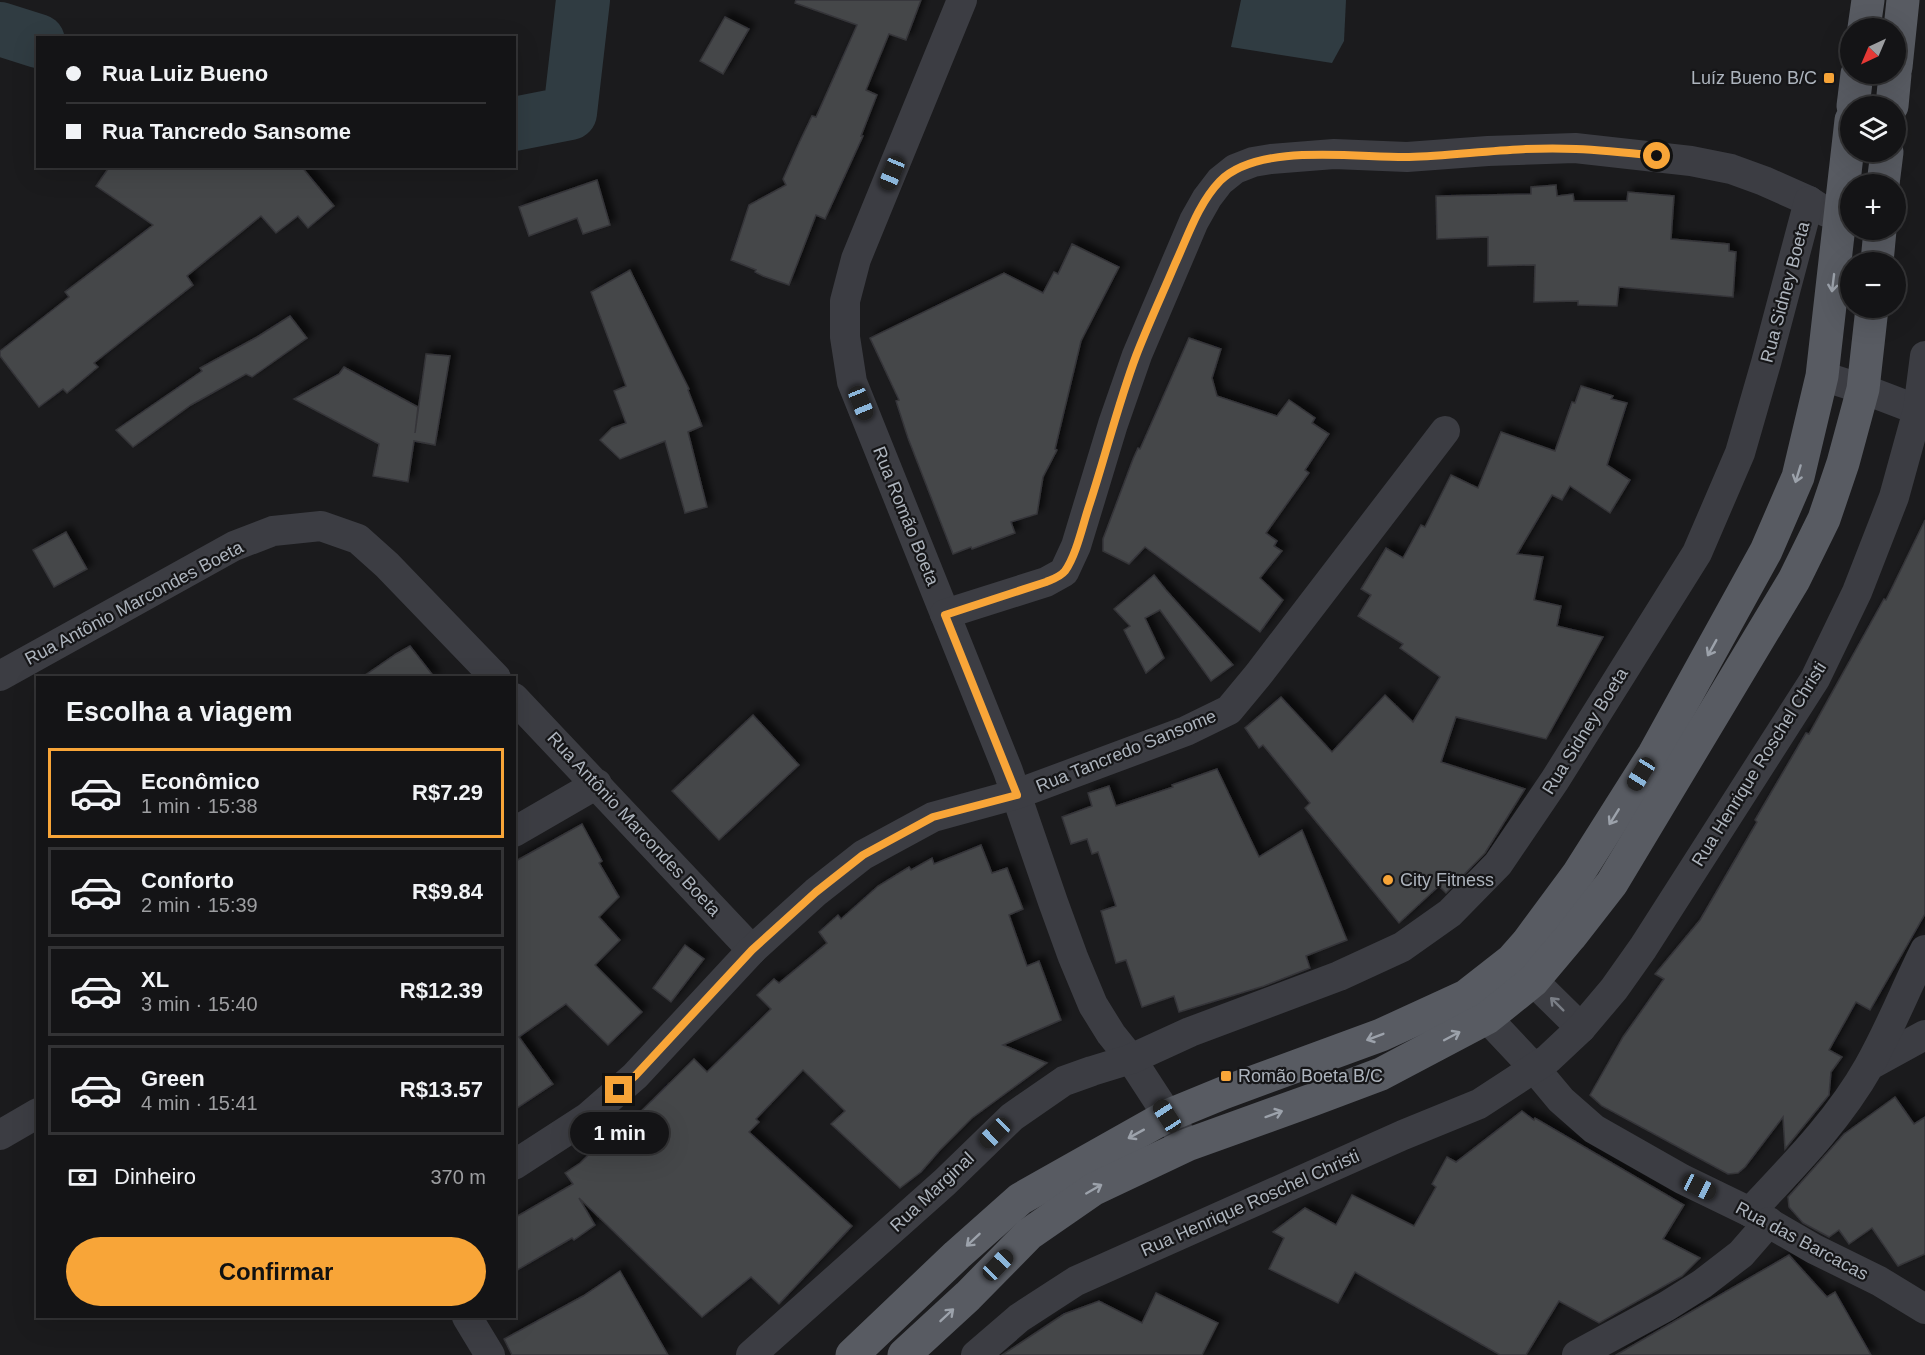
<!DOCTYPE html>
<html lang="pt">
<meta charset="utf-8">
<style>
:root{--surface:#141416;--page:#212123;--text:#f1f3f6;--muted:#9d9ea1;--line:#333335;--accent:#f8a538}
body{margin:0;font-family:Helvetica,sans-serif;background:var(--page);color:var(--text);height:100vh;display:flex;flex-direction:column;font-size:22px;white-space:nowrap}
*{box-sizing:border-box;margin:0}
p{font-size:20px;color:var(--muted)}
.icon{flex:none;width:33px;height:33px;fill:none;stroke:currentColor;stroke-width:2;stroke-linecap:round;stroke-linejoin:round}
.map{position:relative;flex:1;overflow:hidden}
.panel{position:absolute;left:36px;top:676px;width:480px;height:642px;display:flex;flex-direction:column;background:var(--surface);border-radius:0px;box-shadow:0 6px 24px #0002,0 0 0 2px var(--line)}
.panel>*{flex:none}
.banner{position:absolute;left:36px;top:36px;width:480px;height:132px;border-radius:0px;box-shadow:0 6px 24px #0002,0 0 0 2px var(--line);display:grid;align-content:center;height:132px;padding:0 30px;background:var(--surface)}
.needle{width:39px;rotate:224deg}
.fabs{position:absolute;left:1840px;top:18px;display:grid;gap:12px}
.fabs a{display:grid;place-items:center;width:66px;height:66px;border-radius:50%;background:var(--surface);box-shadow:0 6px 24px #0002,0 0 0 2px var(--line);font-size:30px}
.end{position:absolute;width:27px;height:27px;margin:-14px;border:8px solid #f8a538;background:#111;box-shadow:0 0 0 3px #111}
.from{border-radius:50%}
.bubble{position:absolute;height:42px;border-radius:21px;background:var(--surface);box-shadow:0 6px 24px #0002,0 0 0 2px var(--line);font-size:20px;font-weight:600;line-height:42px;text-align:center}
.car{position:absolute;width:18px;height:36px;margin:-18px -9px;border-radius:8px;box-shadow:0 0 4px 2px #0007;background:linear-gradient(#222 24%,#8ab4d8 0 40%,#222 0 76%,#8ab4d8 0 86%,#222 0)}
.banner b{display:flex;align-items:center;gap:21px;height:57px;font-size:22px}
.banner b+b{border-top:2px solid var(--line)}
.banner i{width:15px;height:15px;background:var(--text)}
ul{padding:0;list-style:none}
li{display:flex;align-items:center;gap:18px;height:90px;margin:0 12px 9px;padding:0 18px;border:3px solid var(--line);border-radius:0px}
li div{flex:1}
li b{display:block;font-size:22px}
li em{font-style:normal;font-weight:600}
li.current{border-color:var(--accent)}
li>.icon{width:54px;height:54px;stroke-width:1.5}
h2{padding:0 30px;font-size:27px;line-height:72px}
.pay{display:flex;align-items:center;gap:15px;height:66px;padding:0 30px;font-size:22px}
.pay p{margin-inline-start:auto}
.button{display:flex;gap:12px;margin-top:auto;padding:12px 30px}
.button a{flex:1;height:69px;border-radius:36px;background:var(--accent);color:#111;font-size:24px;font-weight:600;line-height:69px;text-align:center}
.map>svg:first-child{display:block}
.water{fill:#303c42}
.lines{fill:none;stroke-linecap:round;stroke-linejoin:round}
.river{stroke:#303c42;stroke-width:54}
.building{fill:#45464a;stroke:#353539;stroke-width:1.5;filter:url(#shadow)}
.minor{stroke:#3c3d43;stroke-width:30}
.primary{stroke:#585b62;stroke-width:33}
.oneway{stroke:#9ca2ab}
.oneway2{stroke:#7a7e86}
.route{stroke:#f8a538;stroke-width:8}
.poi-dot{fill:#f8a538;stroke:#161618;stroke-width:2}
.labels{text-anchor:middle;stroke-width:4.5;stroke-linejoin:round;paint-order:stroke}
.poi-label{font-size:18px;fill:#adb4bd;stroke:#161618;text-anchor:start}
.street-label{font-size:18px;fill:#adb4bd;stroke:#161618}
</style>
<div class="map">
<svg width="1925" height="1355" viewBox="0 0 1925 1355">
<defs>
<filter id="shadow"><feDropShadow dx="5.5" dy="-5.5" stdDeviation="3" flood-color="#0009"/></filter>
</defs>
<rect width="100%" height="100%" fill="#1b1b1d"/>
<path class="water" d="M1241,0h105l-2,41 -12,22 -101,-16z"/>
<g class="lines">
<g class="river">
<path d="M0,29l38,12"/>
<path d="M514,124l56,-11 13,-113"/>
</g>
</g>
<g class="building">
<path d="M796,0h125l-15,40 -17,-6 -23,56 11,5 -16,41h2l-38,83 -9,-4 -27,70 -26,-9 -8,-4 1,-2 -25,-10 18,-55 37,-20 -3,-6 16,-36 13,-27 4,1 41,-92 -62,-22z"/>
<path d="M725,17l24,12 -26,45 -23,-13z"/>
<path d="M110,166h191l33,40 -26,22 -10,-12 -22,17 -15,-17 -74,60 6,9 -99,78 4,4 -31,26 -4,-4 -24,18 -39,-51v-5l69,-54 -4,-5 88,-67 -57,-39z"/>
<path d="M597,180l13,45 -27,9 -6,-16 -48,18 -10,-29z"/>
<path d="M1556,185l1,11 16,-2 1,7h53l1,-9 46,4 -3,43 58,5v7l7,1 -3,45 -114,-10 -2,19 -39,-1v-4l-44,1 1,-37 -47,1v-29l-51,2 -1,-43 95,-2v-7z"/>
<path d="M1072,244l47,23 -38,74 -26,108 2,1 -14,27 -6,37 -26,8 4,11 -43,16 -1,-2 -18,7 -45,-116 -12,-37 3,-1 -29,-62 134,-65 39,20 11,-21 4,2z"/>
<path d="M630,270l59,119 -1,1 14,36 -14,6 19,75 -22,6 -20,-72 -45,18 -20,-19 12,-12 14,-5 -12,-32 12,-5 -35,-94z"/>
<path d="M290,316l17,22 -55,39 -6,-3 -55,31 -58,42 -17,-17 86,-59 -2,-3 57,-31z"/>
<path d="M1189,338l32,11 -9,29 5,18 60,20 12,-16 26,18 -3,5 17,11 -24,36 4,3 -43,60 11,8 -3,5 8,5 -22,27 23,22 -23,32 -115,-85 -16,17 -26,-13v-12l30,-80 5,-11 2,1z"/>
<path d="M426,354l24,2 -15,89 -21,-4 -6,41 -35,-6 6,-32 -85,-45 45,-25 5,-7 74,40 -3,26z"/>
<path d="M1581,386l32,10 -2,3 16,4 -20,62 23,15 -20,33 -40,-27 -8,14 -10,-5 -35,59 26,3 -9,43 27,6 -4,20 46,11 -57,102 -90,-22 -15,45 84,27 -40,64 -39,40 -7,-7 -40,37 -94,-115 5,-5 -47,-58 -4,3 -14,-20 36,-31 51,55 53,-57 28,27 27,-45 -40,-29 3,-4 -45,-28 13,-21 -10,-6 25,-41 17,10 18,-33 4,2 26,-52 27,13 23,-56 54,19 17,-49 3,1z"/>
<path d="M1925,520v394l-55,96 -14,-8 -27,48 13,7 -11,15 -2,23 -44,54 -2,-32 -38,50 -7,6 -10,1 -126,-68 -12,-11 33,-58 41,-58 -9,-5 45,-54 57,-98 -2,-2 51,-87 3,1 75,-135 2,1z"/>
<path d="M66,532l21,37 -33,18 -21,-37z"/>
<path d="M1154,575l12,15 67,75 -22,16 -51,-71 -15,8 19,40 -18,15 -22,-43 6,-4 -16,-17z"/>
<path d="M410,646l25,32h-74l35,-24z"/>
<path d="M753,715l46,50 -80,75 -47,-49z"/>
<path d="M1217,769l42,88 43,-27 45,110 -41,16 4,12 -46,18 -85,26 -5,-16 -32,11 -16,-47 -10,3 -15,-52 15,-5 -18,-54 -6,2 -5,-15 -16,5 -9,-27 30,-11 -4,-13 21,-7 7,20 57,-19 -1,-2z"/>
<path d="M582,824l20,37 -3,2 20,34 -20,20 21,23 -25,25 47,47 -34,33 -42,-41 -47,33 34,47 -39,26v-248z"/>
<path d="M981,845l11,28 15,-5 16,41 -14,6 18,51 12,-5 22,59 -58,25 44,18 -75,55 -32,32 -19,22 -21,16 -69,-64 14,-13 -42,-41 -47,49 3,3 -10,10 103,94 -73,78 -28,-27 -49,40 -123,-119 16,27 -21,15 -2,-2 -58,34v-54l59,-34 -8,-11 15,-10 36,-35 4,4 74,-73 13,13 64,-63 -14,-14 17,-16 5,4 48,-40 -8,-11 19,-17 3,4 37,-33 31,-19 2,3 21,-12 2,6z"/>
<path d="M685,945l19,14 -33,43 -18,-14z"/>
<path d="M1895,1097l19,27 11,-7v137l-27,12 -26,-38 -23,16 -10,-14 -10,7 -26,-14 -14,-16 -1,-10 56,-63z"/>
<path d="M1522,1111l12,9 1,-2 149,87 -21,34 37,19 -18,18 -83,47 -40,-22 -33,54h-26l-145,-83 -17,31 -69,-34 15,-31 -11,-6 32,-24 31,17 16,-30 62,31 22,-39 -4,-3 15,-27 9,5z"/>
<path d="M1789,1255l38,42 8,-5 36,63h-255z"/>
<path d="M620,1271l48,84h-156l-8,-16 79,-43z"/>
<path d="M1156,1293l62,30 -16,32h-200l62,-41 35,-13 43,22z"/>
</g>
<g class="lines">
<g class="minor">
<path d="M962,0l-106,259 -11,42v36l7,45 156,389 45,131 20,55 20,48 18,29 20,25 56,86"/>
<path d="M1822,376l41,13 55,21"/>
<path d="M945,614l101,-32 18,-10 12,-26 37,-122 24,-69 57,-134 13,-23 13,-17 15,-12 18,-7 18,-3 63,-5 73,3 81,-6 87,-3 116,13 40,8 33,12 45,20 17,11"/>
<path d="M0,676l234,-130 39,-15 48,-5 37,13 29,26 109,113"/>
<path d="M514,698l238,252"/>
<path d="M514,832l83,-48"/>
<path d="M1517,965l64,63"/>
<path d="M1471,1001l64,68 26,31 33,29 88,50 68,33 64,37 65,32 46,28"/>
<path d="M1870,1065l55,-30"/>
<path d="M0,1135l38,-22"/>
<path d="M514,1165l74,-48 47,-41 117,-126 64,-58 47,-37 70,-38 84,-23 169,-63 43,-21 29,-35 187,-244"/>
<path d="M1750,1212c43,-46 88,-91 119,-146 21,-37 37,-78 56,-116"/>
<path d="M467,1317l23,38"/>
<path d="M751,1355l194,-173 67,-65 52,-36 28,-10 39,-12 59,-27 149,-56 63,-29 48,-34 48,-49 57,-84 142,-227 43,-100 26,-90 43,-162"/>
<path d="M976,1355l43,-37 57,-37 327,-146 76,-31 69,-45 33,-31 33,-39 29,-41 172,-269 42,-87 37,-95 24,-87 7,-54"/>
<path d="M1577,1355l90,-49 35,-22 39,-30 28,-32"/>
</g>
<g class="primary">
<path d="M1864,28l4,-28"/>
<path d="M1896,67l7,-67"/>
<path d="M1853,106l4,-32"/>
<path d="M1892,106l3,-32"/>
<path d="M1883,184l4,-32"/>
<path d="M1877,262l3,-32"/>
<path d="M852,1355l105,-100 63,-56 147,-83 56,-23 158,-58 85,-39 46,-36 15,-17 51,-69 76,-120 112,-203 32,-74 24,-101 29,-256"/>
<path d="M904,1355l64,-59 61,-62 65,-45 93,-44 125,-45 69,-26 106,-56 46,-37 37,-44 42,-54 182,-303 30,-61 19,-56 20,-74 9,-81"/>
</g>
</g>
<defs><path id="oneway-shaft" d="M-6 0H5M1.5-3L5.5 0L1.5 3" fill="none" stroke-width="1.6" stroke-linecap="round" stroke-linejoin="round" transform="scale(1.5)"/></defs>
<g class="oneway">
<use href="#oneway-shaft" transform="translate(1833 283) rotate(97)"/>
<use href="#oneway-shaft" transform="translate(1798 474) rotate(107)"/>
<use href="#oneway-shaft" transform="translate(1712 648) rotate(119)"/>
<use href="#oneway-shaft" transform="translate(1614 817) rotate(122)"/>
<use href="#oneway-shaft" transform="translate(1452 1036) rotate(-28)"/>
<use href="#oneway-shaft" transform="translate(1375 1037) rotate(159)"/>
<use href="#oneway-shaft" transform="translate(1274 1114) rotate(-20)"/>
<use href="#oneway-shaft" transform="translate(1136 1134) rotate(151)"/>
<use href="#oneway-shaft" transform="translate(1094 1189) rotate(-30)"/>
<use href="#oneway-shaft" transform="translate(973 1240) rotate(137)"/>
<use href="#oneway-shaft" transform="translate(947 1315) rotate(-43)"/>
</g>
<use class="oneway2" href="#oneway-shaft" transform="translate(1557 1004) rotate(-135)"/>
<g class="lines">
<path class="route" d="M619,1090l16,-14 117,-126 64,-58 47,-37 70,-38 84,-22 -72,-180 101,-33c7,-3 14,-5 19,-11 12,-17 18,-48 25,-68 16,-49 28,-99 46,-147 12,-31 26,-61 39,-92 13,-28 23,-60 45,-83 39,-39 137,-23 189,-24 55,-2 111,-11 167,-8 27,1 54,4 81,7"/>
</g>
<g class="poi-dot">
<rect x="1823" y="72" width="12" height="12" rx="3"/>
<circle cx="1388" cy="880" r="6"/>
<rect x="1220" y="1070" width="12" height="12" rx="3"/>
</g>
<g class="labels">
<g class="poi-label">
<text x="1817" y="84" text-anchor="end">Luíz Bueno B/C</text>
<text x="1400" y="886">City Fitness</text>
<text x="1238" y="1082">Romão Boeta B/C</text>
</g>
<g class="street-label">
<text transform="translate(1785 292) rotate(-75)" y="6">Rua Sidney Boeta</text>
<text transform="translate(906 516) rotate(68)" y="6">Rua Romão Boeta</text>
<text transform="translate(134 603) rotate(-28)" y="6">Rua Antônio Marcondes Boeta</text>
<text transform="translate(1585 731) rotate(-58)" y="6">Rua Sidney Boeta</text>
<text transform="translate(1126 751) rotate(-22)" y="6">Rua Tancredo Sansome</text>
<text transform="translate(1759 764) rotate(-58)" y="6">Rua Henrique Roschel Christi</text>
<text transform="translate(634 824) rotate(47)" y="6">Rua Antônio Marcondes Boeta</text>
<text transform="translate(932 1192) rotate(-43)" y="6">Rua Marginal</text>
<text transform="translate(1250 1203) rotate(-24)" y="6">Rua Henrique Roschel Christi</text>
<text transform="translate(1802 1241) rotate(28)" y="6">Rua das Barcacas</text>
</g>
</g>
</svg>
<div class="fabs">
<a><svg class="needle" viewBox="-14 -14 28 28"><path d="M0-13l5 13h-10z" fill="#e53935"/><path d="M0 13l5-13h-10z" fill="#9d9ea1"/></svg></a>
<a><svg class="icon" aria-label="layers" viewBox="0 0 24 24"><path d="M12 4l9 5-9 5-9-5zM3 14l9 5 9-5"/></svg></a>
<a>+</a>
<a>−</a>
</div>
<i class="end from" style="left:1657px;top:156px"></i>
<i class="end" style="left:619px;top:1090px"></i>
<div class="bubble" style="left:570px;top:1112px;width:99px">1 min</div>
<i class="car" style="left:892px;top:173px;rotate:202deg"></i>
<i class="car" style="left:861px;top:403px;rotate:158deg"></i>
<i class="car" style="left:1641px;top:774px;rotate:212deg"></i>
<i class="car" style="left:1167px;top:1116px;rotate:327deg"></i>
<i class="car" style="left:995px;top:1133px;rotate:226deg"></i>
<i class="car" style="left:1699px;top:1187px;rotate:116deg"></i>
<i class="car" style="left:998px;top:1265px;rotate:44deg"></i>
<div class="banner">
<b><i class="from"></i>Rua Luiz Bueno</b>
<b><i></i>Rua Tancredo Sansome</b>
</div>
<section class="panel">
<h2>Escolha a viagem</h2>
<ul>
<li class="current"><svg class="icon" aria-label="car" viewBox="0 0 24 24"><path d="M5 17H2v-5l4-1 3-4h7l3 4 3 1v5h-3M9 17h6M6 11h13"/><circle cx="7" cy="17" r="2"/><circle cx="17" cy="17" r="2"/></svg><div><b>Econômico</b><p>1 min · 15:38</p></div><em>R$7.29</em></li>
<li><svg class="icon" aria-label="car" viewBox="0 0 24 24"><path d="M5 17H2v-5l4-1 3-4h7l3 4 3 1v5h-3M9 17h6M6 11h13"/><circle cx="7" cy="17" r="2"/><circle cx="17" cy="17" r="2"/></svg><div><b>Conforto</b><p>2 min · 15:39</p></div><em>R$9.84</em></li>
<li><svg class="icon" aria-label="car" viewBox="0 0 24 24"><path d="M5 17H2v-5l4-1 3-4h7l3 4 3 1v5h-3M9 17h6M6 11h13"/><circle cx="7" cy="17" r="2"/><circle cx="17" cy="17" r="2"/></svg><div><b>XL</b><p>3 min · 15:40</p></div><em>R$12.39</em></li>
<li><svg class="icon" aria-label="car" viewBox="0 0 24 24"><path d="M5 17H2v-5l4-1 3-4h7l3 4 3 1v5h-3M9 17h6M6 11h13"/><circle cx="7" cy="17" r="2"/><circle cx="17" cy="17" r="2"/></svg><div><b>Green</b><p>4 min · 15:41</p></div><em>R$13.57</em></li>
</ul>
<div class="pay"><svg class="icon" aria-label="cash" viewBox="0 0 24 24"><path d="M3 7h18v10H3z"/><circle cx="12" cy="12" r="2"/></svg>Dinheiro<p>370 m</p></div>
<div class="button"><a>Confirmar</a></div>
</section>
</div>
